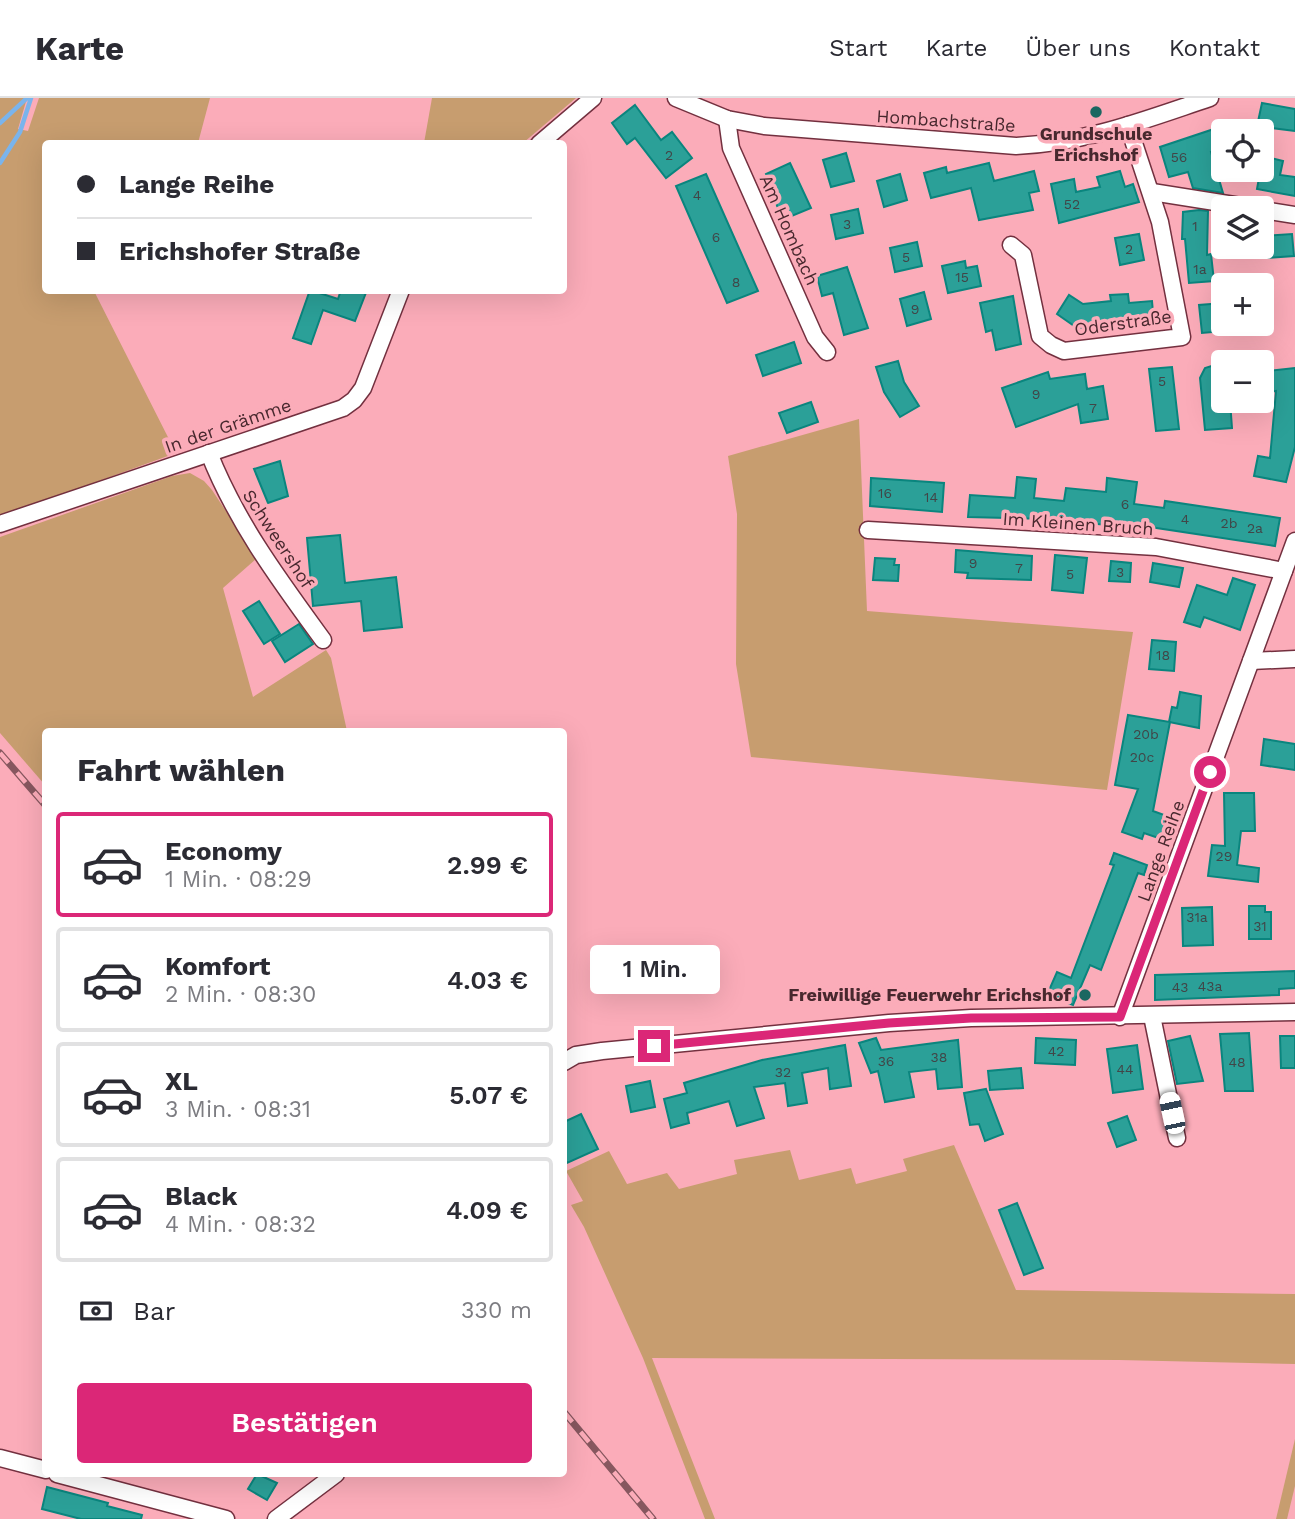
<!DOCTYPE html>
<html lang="de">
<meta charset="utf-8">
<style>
:root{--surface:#fff;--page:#f2f2f3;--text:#2b2b33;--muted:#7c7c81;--line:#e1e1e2;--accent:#db2777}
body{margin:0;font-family:"Work Sans",sans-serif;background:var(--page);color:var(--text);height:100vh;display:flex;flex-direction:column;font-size:26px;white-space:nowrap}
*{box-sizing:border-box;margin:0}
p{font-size:23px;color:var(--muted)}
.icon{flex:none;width:38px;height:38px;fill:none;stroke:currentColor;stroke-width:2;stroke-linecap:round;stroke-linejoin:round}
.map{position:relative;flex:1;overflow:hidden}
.panel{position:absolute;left:42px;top:630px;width:525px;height:749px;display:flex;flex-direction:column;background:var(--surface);border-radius:7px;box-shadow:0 7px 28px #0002}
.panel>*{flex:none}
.banner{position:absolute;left:42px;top:42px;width:525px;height:154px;border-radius:7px;box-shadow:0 7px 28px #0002;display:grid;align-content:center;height:154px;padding:0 35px;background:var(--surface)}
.controls{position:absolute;left:1211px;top:21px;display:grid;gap:14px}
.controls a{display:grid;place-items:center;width:63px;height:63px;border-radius:7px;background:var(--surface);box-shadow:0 7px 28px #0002;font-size:35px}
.end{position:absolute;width:32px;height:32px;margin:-16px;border:9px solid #db2777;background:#fff;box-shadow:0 0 0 4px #fff}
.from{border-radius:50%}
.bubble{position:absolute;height:49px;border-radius:7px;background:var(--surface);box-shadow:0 7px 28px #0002;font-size:23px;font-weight:600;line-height:49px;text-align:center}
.car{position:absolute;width:21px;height:42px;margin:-21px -10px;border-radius:9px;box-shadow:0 0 5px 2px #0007;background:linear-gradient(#fff 24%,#345 0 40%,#fff 0 76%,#345 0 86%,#fff 0)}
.banner b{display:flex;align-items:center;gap:24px;height:66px;font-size:26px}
.banner b+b{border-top:2px solid var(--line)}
.banner i{width:18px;height:18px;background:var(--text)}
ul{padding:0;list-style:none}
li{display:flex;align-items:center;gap:21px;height:105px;margin:0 14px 10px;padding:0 21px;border:4px solid var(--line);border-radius:7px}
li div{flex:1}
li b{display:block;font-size:26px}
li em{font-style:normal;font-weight:600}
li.selected{border-color:var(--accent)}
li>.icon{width:63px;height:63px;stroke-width:1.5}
h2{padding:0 35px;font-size:32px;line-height:84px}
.pay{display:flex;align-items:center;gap:18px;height:77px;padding:0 35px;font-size:26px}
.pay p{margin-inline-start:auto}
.cta{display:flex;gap:14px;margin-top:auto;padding:14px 35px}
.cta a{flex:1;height:80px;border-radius:7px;background:var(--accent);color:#fff;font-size:28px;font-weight:600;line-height:80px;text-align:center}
header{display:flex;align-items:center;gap:42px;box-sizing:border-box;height:98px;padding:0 35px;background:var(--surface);border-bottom:2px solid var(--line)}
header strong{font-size:33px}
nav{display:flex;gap:38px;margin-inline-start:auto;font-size:24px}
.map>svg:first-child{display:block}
.green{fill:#c79d6f}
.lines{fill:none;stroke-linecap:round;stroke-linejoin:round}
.stream{stroke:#7ab4ec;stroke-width:4.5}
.building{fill:#2ba098;stroke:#0a857e;stroke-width:2}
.minor-casing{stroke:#73303f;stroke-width:19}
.minor{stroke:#fff;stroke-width:16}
.rail-casing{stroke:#87575f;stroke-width:7}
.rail{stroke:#fbacb9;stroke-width:4.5;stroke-dasharray:13;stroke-linecap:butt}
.route{stroke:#db2777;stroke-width:9}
.poi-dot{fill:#1b6761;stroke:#fbacb9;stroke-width:2.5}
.labels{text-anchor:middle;stroke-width:7;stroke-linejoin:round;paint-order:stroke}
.number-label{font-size:14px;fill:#414648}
.street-label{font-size:18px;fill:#48282e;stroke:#fbacb9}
.poi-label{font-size:18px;font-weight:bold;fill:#48282e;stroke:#fbacb9}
</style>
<header>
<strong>Karte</strong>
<nav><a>Start</a><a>Karte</a><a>Über uns</a><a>Kontakt</a></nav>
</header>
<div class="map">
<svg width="1295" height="1421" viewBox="0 0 1295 1421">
<rect width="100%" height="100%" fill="#fbacb9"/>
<g class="green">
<path d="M0,0h27l-9,31 10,2 11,-33h171l-12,45 -152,1v146l48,1 82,162 -176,64z"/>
<path d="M432,0h144l-53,45h-99z"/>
<path d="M859,321l8,192 266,21 -26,158 -356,-33 -15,-93 1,-150 -9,-58z"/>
<path d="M190,375l14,8 8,9 45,68 -34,30 30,109 73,-47 5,8 16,73 -301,1 -1,53 -45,-52v-196l172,-61z"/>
<path d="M954,1047l62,145 279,4v70l-176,-4 -467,-2 63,161h-10l-62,-161 -59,-131 -13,-22 12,-4 -17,-30 43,-20 18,33 40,-11 12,16 58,-15 -3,-14 56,-10 9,30 52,-12 5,16 51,-13 -4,-12z"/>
<path d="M1295,1341v47l-8,33h-11z"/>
</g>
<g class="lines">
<g class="stream">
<path d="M0,25l27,-25"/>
<path d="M0,65l20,-31 11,-34"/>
</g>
</g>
<g class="building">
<path d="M1262,5l33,6v22l-24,-3v3h-15z"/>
<path d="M635,7l26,35 11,-8 20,26 -26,20 -31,-40 -8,6 -15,-21z"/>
<path d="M1223,28v22l-12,4 12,41 -30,-5 -5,-16 -19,5 -9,-30z"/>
<path d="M846,55l8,28 -23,6 -8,-27z"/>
<path d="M1263,58l20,5 -3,14 15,2v19l-38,-7z"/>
<path d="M790,65l21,45 -29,12 -16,-46z"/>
<path d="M989,65l5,18 40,-10 5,20 -10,2 4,17 -54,10 -8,-32 -40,10 -7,-25 22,-6 1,6z"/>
<path d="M1120,73l5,16 8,-3 6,18 -80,21 -8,-39 23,-5 2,13 24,-5 -3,-10z"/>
<path d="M706,76l52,117 -31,12 -51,-117z"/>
<path d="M900,76l7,26 -23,7 -7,-26z"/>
<path d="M858,111l5,24 -27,6 -5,-24z"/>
<path d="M1199,112l9,1 -1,44 4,-1 3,27 -25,2 -4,-44h-3l1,-27z"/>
<path d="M1139,136l5,26 -24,5 -5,-27z"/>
<path d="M1292,136l2,22 -28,2 -2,-22z"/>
<path d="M917,144l5,24 -27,6 -5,-24z"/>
<path d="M965,163l1,7 11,-2 4,20 -33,7 -6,-27z"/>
<path d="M847,169l21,61 -24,7 -11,-42 -11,3 -5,-20z"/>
<path d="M310,192l28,9 3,-9h26l-12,31 -32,-11 -12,34 -18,-6z"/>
<path d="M924,194l7,27 -24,7 -7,-27z"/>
<path d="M1128,196l1,9 23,-2 2,23 -77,4 -20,-14 12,-19 14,9 28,-3 -1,-6z"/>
<path d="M1013,198l8,48 -25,6 -4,-20 -6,2 -6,-29z"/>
<path d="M1223,205v28l-21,2 -3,-28z"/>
<path d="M794,244l7,21 -38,13 -7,-21z"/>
<path d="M898,263l6,21 15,24 -19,11 -16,-25 -8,-25z"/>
<path d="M1221,265l2,38h7l2,27 -27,2 -5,-52 5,-10z"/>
<path d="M1172,269l7,62 -23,2 -7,-62z"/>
<path d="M1295,270v79l-9,35 -32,-6 4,-20 12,2 6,-67 -7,1 -2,-21z"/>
<path d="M1048,274l2,7 35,-5 2,15 16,-3 5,33 -27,4 -3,-19 -62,23 -14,-39z"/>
<path d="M811,304l7,20 -31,11 -8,-20z"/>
<path d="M280,363l8,35 -20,7 -14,-34z"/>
<path d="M1017,379l19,2 -2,19 30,3 2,-13 40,4 1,-14 30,4 -3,22 30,4 1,-7 115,17 -5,28 -132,-20v3l-92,-10 -83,-2 2,-22 45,3z"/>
<path d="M871,380l73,5 -2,29 -72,-6z"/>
<path d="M340,437l5,48 51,-6 6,50 -38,4 -3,-30 -48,5 -6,-68z"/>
<path d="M956,452l76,6 -1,24 -64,-2 1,-5 -13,-1z"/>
<path d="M1055,457l32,3 -4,35 -31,-3z"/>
<path d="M875,460l20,1 -1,6h5l-1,16 -25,-1z"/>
<path d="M1111,463l20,2 -1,19 -21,-1z"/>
<path d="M1153,465l30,5 -4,19 -29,-5z"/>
<path d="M1233,480l22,7 -15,45 -36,-13 -4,10 -16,-5 13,-37 30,10z"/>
<path d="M259,503l21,33 -16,10 -21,-33z"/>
<path d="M299,526l14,20 -28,18 -13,-21z"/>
<path d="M1152,542l24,2 -2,29 -25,-2z"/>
<path d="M1180,594l21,4 -2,32 -30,-6 3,-15 5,1z"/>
<path d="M1128,617l42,7 -17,89 25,9 -8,22 -26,-9 -2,6 -20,-7 16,-43 -23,-4z"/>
<path d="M1264,641l31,5v26l-34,-5z"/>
<path d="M1224,695h30l1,38h-14l-4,34 22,3 -1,14 -50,-6 4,-31 13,1z"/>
<path d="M1114,755l33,12 -3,10 -6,-2 -37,97 -11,-5 -17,40 -26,-10 10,-23 14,6 43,-113 -4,-1z"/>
<path d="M1249,808h16v6h6v27h-22z"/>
<path d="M1212,809l1,38 -30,1 -1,-38z"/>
<path d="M1295,873v17l-16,1v6l-124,5v-25z"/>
<path d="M1249,935l4,58h-28l-5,-57z"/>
<path d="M1190,938l13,45 -26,3 -9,-43z"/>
<path d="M1280,938h15v32h-14z"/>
<path d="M876,940l5,12 77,-10 4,47 -24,2 -2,-20 -27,3 5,25 -29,5 -7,-31 -7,2 -12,-30z"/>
<path d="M1036,940l40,2 -1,25 -40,-2z"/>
<path d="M845,947l6,41 -21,3 -2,-21 -26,5 5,30 -19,3 -3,-23 -31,4 10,31 -27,8 -8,-25 -42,12 2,10 -18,5 -7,-29 23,-6 -3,-10 78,-23z"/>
<path d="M1137,947l6,44 -30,4 -6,-44z"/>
<path d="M1021,970l2,20 -33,2 -2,-19z"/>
<path d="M650,983l5,26 -24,5 -5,-26z"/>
<path d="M986,991l17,45 -18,7 -6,-17 -9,1 -6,-32z"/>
<path d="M581,1016l17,35 -31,14 -3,-8v-33z"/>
<path d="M1127,1018l9,24 -19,7 -9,-24z"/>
<path d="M1017,1105l26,65 -19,7 -25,-65z"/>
<path d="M257,1376l20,9 -10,17 -19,-11z"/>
<path d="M47,1389l61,16 -1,3 35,9 -1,4h-60l-39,-10z"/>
</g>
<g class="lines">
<defs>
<g id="minor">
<path d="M676,0l51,21 37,7 252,20c70,-3 128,-26 194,-48"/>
<path d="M727,21l4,29 84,189 12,15"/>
<path d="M539,46l54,-46"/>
<path d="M1152,94l101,16"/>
<path d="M1262,112l33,5"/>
<path d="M1011,147l12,10 17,81 11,9 13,6 118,-14 -22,-115 -32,-97"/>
<path d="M209,355c27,69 71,128 114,187"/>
<path d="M0,426l343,-116 11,-8 9,-12 38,-98"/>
<path d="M868,432l288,17 128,24"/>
<path d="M1251,563l44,-2"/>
<path d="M1152,918l25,122"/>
<path d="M1120,919l175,-476"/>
<path d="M564,964l12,-7 26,-4 287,-28 82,-5 324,-6"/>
<path d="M0,1360l46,12"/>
<path d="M57,1376l169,45"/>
<path d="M276,1421l60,-45"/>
</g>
</defs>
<use href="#minor" class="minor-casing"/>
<use href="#minor" class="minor"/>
<defs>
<g id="rail">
<path d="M0,655l46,53"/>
<path d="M564,1314l89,107"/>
</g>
</defs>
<use href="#rail" class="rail-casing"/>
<use href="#rail" class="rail"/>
</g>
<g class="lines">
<path class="route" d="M654,948l235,-23 82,-5 149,-1 90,-245"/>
</g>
<g class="poi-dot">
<circle cx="1096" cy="14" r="7"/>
<circle cx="1085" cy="897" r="7"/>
</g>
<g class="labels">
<g class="number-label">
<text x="669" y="62">2</text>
<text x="1179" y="64">56</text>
<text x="697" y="102">4</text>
<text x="1072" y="111">52</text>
<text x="847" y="131">3</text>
<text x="1195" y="133">1</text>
<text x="716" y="144">6</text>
<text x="1129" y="156">2</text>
<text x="906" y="164">5</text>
<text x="1200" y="176">1a</text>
<text x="962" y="184">15</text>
<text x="736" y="189">8</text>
<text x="915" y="216">9</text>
<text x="1162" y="288">5</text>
<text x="1036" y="301">9</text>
<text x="1093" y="315">7</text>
<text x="885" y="400">16</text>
<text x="931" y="404">14</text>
<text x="1125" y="411">6</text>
<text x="1185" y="426">4</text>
<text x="1229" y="430">2b</text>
<text x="1255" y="435">2a</text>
<text x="973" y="470">9</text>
<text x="1019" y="475">7</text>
<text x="1120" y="479">3</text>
<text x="1070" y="481">5</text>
<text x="1163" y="562">18</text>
<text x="1146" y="641">20b</text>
<text x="1142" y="664">20c</text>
<text x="1224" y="763">29</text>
<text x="1197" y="824">31a</text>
<text x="1260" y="833">31</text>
<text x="1210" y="893">43a</text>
<text x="1180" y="894">43</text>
<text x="1056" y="958">42</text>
<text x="939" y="964">38</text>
<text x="886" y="968">36</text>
<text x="1237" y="969">48</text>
<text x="1125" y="976">44</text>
<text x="783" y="979">32</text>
</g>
<g class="street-label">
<text transform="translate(946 23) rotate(4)" y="6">Hombachstraße</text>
<text transform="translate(789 132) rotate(66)" y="6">Am Hombach</text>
<text transform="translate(1123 225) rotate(-8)" y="6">Oderstraße</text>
<text transform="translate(228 328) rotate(-19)" y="6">In der Grämme</text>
<text transform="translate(1078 426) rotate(4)" y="6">Im Kleinen Bruch</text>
<text transform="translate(278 441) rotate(57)" y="6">Schweershof</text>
<text transform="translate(1161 753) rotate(-70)" y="6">Lange Reihe</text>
</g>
<g class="poi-label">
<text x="1096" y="42">Grundschule<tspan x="1096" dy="21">Erichshof</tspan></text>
<text x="1071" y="903" text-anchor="end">Freiwillige Feuerwehr Erichshof</text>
</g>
</g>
</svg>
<div class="controls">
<a><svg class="icon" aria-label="locate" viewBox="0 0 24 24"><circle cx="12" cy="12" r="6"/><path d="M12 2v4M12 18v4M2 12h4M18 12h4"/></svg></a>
<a><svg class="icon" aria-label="layers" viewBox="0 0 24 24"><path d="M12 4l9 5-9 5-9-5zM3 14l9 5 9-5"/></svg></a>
<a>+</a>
<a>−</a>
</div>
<i class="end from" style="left:1210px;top:674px"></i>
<i class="end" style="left:654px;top:948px"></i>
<div class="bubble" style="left:590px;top:847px;width:130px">1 Min.</div>
<i class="car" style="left:1172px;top:1015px;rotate:348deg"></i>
<div class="banner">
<b><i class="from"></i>Lange Reihe</b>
<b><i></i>Erichshofer Straße</b>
</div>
<section class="panel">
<h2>Fahrt wählen</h2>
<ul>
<li class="selected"><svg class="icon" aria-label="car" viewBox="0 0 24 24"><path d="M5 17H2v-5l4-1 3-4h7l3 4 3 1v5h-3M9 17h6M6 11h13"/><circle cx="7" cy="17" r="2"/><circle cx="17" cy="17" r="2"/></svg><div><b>Economy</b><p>1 Min. · 08:29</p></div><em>2.99 €</em></li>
<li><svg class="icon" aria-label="car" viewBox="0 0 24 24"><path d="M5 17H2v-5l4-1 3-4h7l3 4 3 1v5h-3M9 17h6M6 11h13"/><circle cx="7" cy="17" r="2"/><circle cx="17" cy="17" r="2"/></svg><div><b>Komfort</b><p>2 Min. · 08:30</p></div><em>4.03 €</em></li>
<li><svg class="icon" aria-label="car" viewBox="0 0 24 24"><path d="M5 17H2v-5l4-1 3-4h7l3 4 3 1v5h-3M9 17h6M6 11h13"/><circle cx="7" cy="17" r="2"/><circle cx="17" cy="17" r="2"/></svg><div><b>XL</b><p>3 Min. · 08:31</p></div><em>5.07 €</em></li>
<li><svg class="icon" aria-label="car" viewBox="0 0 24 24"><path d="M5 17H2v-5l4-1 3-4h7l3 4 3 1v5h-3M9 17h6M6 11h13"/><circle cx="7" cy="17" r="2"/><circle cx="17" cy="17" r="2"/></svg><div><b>Black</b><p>4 Min. · 08:32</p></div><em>4.09 €</em></li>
</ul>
<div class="pay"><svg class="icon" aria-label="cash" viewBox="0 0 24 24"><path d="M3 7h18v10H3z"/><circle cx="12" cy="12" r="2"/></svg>Bar<p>330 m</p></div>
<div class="cta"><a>Bestätigen</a></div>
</section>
</div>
